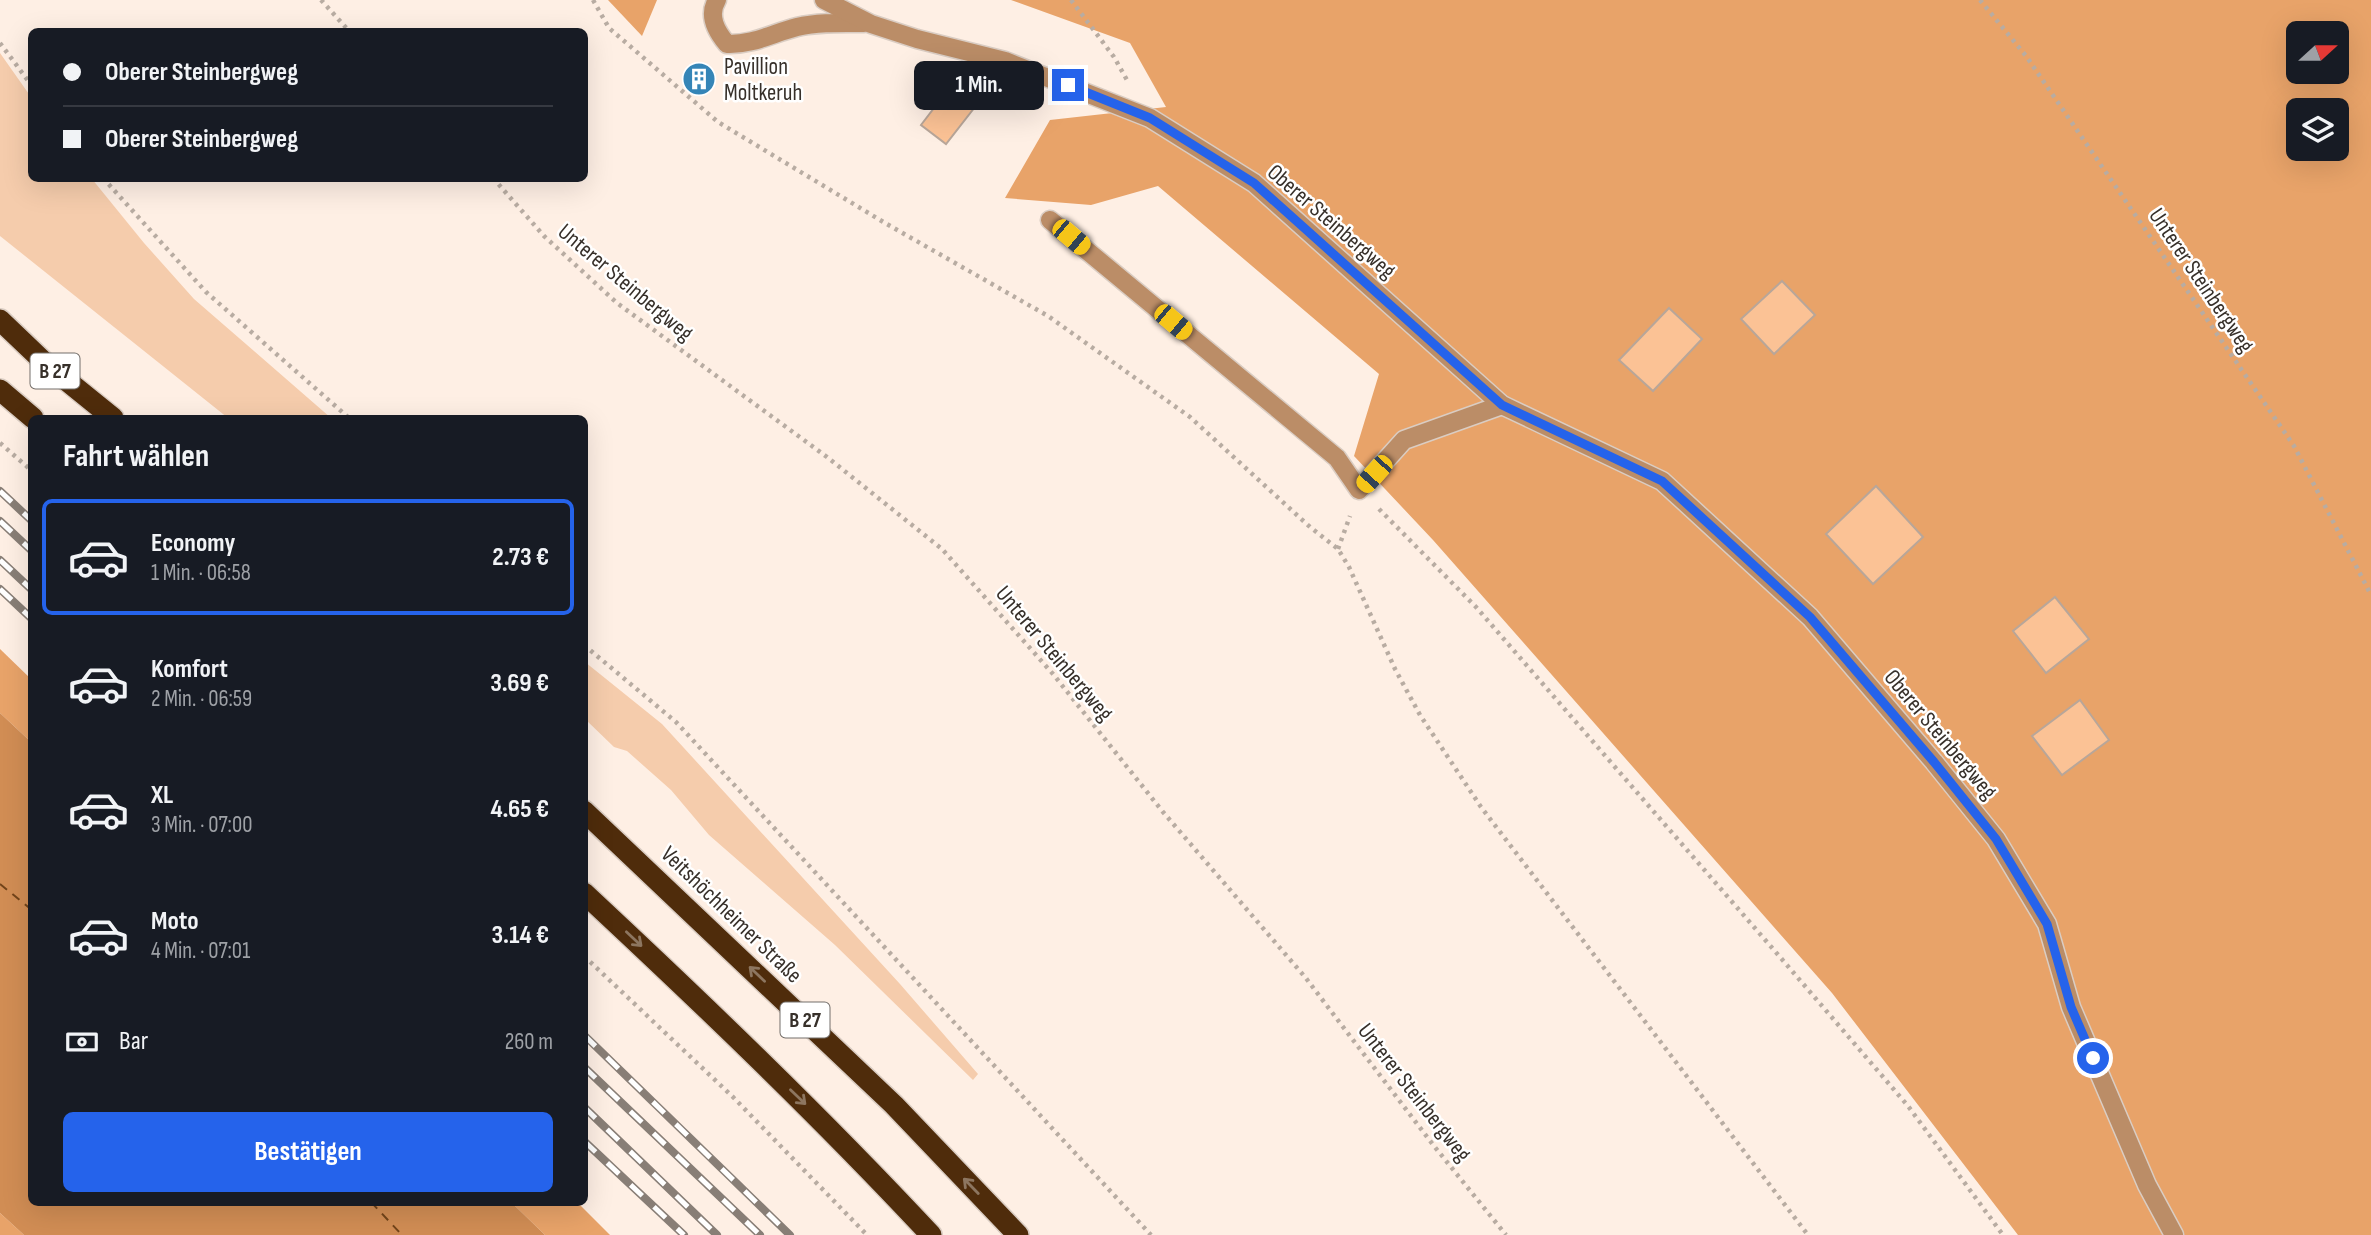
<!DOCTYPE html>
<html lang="de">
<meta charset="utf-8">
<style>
:root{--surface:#171b24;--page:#242831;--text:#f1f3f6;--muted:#9ea1a6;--line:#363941;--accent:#2563eb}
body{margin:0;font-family:"Sofia Sans Condensed",sans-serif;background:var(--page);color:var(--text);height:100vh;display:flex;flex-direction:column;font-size:26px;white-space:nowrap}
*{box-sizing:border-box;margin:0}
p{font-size:23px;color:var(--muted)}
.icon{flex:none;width:38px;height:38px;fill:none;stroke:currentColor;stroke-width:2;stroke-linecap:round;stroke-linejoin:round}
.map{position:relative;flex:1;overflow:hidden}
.panel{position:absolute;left:28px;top:415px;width:560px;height:791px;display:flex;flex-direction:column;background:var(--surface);border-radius:10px;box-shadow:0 7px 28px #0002}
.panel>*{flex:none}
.top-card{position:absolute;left:28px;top:28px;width:560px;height:154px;border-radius:10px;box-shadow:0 7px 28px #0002;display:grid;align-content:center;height:154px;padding:0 35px;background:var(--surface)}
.needle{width:46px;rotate:69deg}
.controls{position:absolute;left:2286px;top:21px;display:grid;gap:14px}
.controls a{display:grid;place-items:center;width:63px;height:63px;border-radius:10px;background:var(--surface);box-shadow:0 7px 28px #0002;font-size:35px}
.end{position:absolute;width:32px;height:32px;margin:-16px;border:9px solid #2563eb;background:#fff;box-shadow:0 0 0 4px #fff}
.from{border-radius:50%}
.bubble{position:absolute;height:49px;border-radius:10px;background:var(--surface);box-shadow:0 7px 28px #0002;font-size:23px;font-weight:700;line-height:49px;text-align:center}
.car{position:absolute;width:21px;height:42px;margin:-21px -10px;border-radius:9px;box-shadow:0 0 5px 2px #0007;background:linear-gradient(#f5c518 24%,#345 0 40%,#f5c518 0 76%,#345 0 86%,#f5c518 0)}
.top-card b{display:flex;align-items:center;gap:24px;height:66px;font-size:26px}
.top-card b+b{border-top:2px solid var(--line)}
.top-card i{width:18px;height:18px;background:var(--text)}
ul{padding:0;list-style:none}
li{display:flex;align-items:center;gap:21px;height:116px;margin:0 14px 10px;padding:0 21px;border:4px solid transparent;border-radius:10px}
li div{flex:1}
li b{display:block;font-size:26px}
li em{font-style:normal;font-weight:700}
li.active{border-color:var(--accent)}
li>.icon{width:63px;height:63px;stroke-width:1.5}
h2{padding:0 35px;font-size:32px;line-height:84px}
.pay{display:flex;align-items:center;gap:18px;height:77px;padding:0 35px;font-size:26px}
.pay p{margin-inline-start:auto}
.cta{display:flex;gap:14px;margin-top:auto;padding:14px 35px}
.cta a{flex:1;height:80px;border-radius:10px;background:var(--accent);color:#fff;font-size:28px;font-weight:700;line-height:80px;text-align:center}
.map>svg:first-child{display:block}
.green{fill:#f5ccac}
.forest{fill:#e8a369;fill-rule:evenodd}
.water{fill:#d18d54}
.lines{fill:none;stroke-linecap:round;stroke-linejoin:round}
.ferry{stroke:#72441a;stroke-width:2;stroke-dasharray:9 7;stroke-linecap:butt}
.building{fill:#fbc295;stroke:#b8a699;stroke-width:2}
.minor-casing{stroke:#dacdc3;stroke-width:21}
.highway-casing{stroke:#dacdc3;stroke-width:24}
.path{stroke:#b8aca2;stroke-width:4.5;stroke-dasharray:3.5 5;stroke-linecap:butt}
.minor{stroke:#bb8d67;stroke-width:18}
.highway{stroke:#4f2c0b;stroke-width:21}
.rail-casing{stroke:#887e76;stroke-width:8}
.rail{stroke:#fff;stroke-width:5;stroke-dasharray:16;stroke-linecap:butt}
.oneway{stroke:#8d7660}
.route{stroke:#2563eb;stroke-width:9}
.labels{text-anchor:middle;stroke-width:5;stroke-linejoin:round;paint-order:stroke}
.shield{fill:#fff;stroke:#736e6a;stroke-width:2}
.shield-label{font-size:21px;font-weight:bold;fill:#37302a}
.poi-label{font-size:23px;fill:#37302a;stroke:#fff;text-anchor:start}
.street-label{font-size:23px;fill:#37302a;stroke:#fff}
</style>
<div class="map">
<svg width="2371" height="1235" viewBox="0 0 2371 1235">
<rect width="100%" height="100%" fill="#feefe4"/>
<g class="green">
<path d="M0,53l31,44 1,81 60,1 52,64 50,56 137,119h-103l-228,-182z"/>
<path d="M585,662l77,62 238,260 78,90 -5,6 -138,-135 -126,-110 -38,-45 -44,-39 -13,-4 -29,-28z"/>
</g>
<g class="forest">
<path d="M608,0h49l-15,36z"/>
<path d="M1011,0h1360v1235h-353l-186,-242 -399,-453 -79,-84 25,-82 -221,-188 -67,19 -86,-7 45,-78 116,-13 -36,-64zM2298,33h38v39h-38zM2298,110h38v39h-38z"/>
<path d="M0,649l31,30v63l-31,-29z"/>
<path d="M511,1202h66l33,33h-65z"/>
<path d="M0,1213l24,22h-24z"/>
</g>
<path class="water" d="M0,713l31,29 1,460h479l34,33h-521l-24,-22z"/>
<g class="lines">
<g class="ferry">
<path d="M0,884l32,26"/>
<path d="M371,1202l31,33"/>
</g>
</g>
<g class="building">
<circle cx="699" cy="78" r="12"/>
<path d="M964,69l25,20 -43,55 -25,-19z"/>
<path d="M1782,281l33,34 -41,39 -33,-35z"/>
<path d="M1669,308l33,31 -49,52 -34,-31z"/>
<path d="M1876,486l47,51 -50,47 -47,-50z"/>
<path d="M2055,597l34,42 -43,34 -33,-42z"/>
<path d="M2080,700l29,40 -47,35 -30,-39z"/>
</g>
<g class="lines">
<defs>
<g id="minor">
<path d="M717,0c-10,16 0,32 10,44 26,1 46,-11 70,-17 22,-5 45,-4 67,-4"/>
<path d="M824,0l47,24 46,15 88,22 145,57 104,65 248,222 160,76 148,136 124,145 62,77 51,85 24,83 76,178 27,50"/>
<path d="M1050,220l287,238 22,32 45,-50 98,-35"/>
</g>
<g id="highway">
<path d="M0,320l45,43 68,55"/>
<path d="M0,390l33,28"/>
<path d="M584,811l310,294 124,130"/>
<path d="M584,893c119,111 236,223 347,342"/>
</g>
</defs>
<use href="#minor" class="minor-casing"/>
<use href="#highway" class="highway-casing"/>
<g class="path">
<path d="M321,0l29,32"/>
<path d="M593,0l16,28 109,94 167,101 163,93 142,101 120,110 28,22 11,18 46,102 25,46 61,92 327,428"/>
<path d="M1071,0l43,57 13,23"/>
<path d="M1980,0l46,56 268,390 77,149"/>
<path d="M0,43l32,43"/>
<path d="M103,178l103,114 143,126"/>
<path d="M493,178l51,58 73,67 210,154 115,92 111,125 110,138 142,165 129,169 72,89"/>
<path d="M0,443l32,28"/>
<path d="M1379,509l97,98 304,350 128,149 95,129"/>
<path d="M1338,549l12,-33"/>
<path d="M584,645l92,77 475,513"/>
<path d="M584,956l149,141 134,138"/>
</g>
<use href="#minor" class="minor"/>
<use href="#highway" class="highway"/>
<defs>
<g id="rail">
<path d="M0,491l32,30"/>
<path d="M0,521l32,30"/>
<path d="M0,560l32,30"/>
<path d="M0,589l32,30"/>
<path d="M584,1035l206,200"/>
<path d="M584,1067l176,168"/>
<path d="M584,1107l133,128"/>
<path d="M584,1141l100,94"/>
</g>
</defs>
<use href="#rail" class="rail-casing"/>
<use href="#rail" class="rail"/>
</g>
<defs><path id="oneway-shaft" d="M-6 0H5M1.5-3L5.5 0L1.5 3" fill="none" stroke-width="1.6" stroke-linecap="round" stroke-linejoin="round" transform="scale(1.75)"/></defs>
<g class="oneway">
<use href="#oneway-shaft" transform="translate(634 939) rotate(43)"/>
<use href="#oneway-shaft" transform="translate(757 974) rotate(-136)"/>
<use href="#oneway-shaft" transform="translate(798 1097) rotate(44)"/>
<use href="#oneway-shaft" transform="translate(971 1186) rotate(-134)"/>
</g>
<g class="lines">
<path class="route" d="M1068,85l82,33 104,65 248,222 160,76 148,136 124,145 62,77 51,85 24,83 22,51"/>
</g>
<defs>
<symbol id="building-disc" viewBox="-11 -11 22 22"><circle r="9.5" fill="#3585b7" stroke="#fff"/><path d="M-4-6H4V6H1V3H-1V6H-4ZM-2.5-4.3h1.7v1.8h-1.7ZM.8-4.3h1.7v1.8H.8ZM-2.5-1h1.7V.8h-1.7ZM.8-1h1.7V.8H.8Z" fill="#fff"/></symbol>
</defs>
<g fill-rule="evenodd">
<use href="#building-disc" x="680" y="60" width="38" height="38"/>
</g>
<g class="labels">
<g class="shield">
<rect x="30.5" y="353.5" width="49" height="35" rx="5"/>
<rect x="780.5" y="1002.5" width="49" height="35" rx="5"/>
</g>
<g class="shield-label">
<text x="55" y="378">B 27</text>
<text x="805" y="1027">B 27</text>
</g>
<g class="poi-label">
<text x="724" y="74">Pavillion<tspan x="724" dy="26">Moltkeruh</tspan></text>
</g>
<g class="street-label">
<text transform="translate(1332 221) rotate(41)" y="8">Oberer Steinbergweg</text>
<text transform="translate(2202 280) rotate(56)" y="8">Unterer Steinbergweg</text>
<text transform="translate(626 282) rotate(40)" y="8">Unterer Steinbergweg</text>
<text transform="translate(1055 653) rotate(50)" y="8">Unterer Steinbergweg</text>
<text transform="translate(1941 734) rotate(50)" y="8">Oberer Steinbergweg</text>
<text transform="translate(732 914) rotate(44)" y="8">Veitshöchheimer Straße</text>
<text transform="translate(1415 1092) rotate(52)" y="8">Unterer Steinbergweg</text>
</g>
</g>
</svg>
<div class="controls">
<a><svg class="needle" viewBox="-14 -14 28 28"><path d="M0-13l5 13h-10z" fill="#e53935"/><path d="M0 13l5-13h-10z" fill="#9ea1a6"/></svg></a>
<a><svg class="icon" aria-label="layers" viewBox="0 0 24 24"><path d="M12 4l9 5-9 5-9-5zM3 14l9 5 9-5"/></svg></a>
</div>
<i class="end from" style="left:2093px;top:1058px"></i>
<i class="end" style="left:1068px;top:85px"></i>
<div class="bubble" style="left:914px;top:61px;width:130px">1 Min.</div>
<i class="car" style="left:1071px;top:237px;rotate:130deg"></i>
<i class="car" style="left:1173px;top:322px;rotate:130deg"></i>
<i class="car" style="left:1374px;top:474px;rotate:222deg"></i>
<div class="top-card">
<b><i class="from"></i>Oberer Steinbergweg</b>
<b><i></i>Oberer Steinbergweg</b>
</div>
<section class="panel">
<h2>Fahrt wählen</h2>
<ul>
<li class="active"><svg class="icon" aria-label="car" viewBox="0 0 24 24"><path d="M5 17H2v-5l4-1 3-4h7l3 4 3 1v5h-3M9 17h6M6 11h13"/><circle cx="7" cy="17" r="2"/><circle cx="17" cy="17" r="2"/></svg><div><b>Economy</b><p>1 Min. · 06:58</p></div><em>2.73 €</em></li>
<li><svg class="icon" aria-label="car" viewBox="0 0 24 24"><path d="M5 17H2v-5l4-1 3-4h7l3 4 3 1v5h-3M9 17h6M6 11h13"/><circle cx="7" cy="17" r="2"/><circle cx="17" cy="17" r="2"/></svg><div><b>Komfort</b><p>2 Min. · 06:59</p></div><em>3.69 €</em></li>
<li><svg class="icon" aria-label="car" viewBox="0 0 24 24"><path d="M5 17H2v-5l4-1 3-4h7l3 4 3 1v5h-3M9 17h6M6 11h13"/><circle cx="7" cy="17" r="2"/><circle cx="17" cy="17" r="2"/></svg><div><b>XL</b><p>3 Min. · 07:00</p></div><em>4.65 €</em></li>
<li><svg class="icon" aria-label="car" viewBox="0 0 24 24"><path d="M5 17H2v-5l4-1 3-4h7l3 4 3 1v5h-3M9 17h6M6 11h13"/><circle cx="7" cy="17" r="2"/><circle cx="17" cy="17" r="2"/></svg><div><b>Moto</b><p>4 Min. · 07:01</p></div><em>3.14 €</em></li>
</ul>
<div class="pay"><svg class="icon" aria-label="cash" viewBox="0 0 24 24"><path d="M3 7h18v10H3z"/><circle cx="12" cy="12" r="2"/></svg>Bar<p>260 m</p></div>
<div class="cta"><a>Bestätigen</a></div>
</section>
</div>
